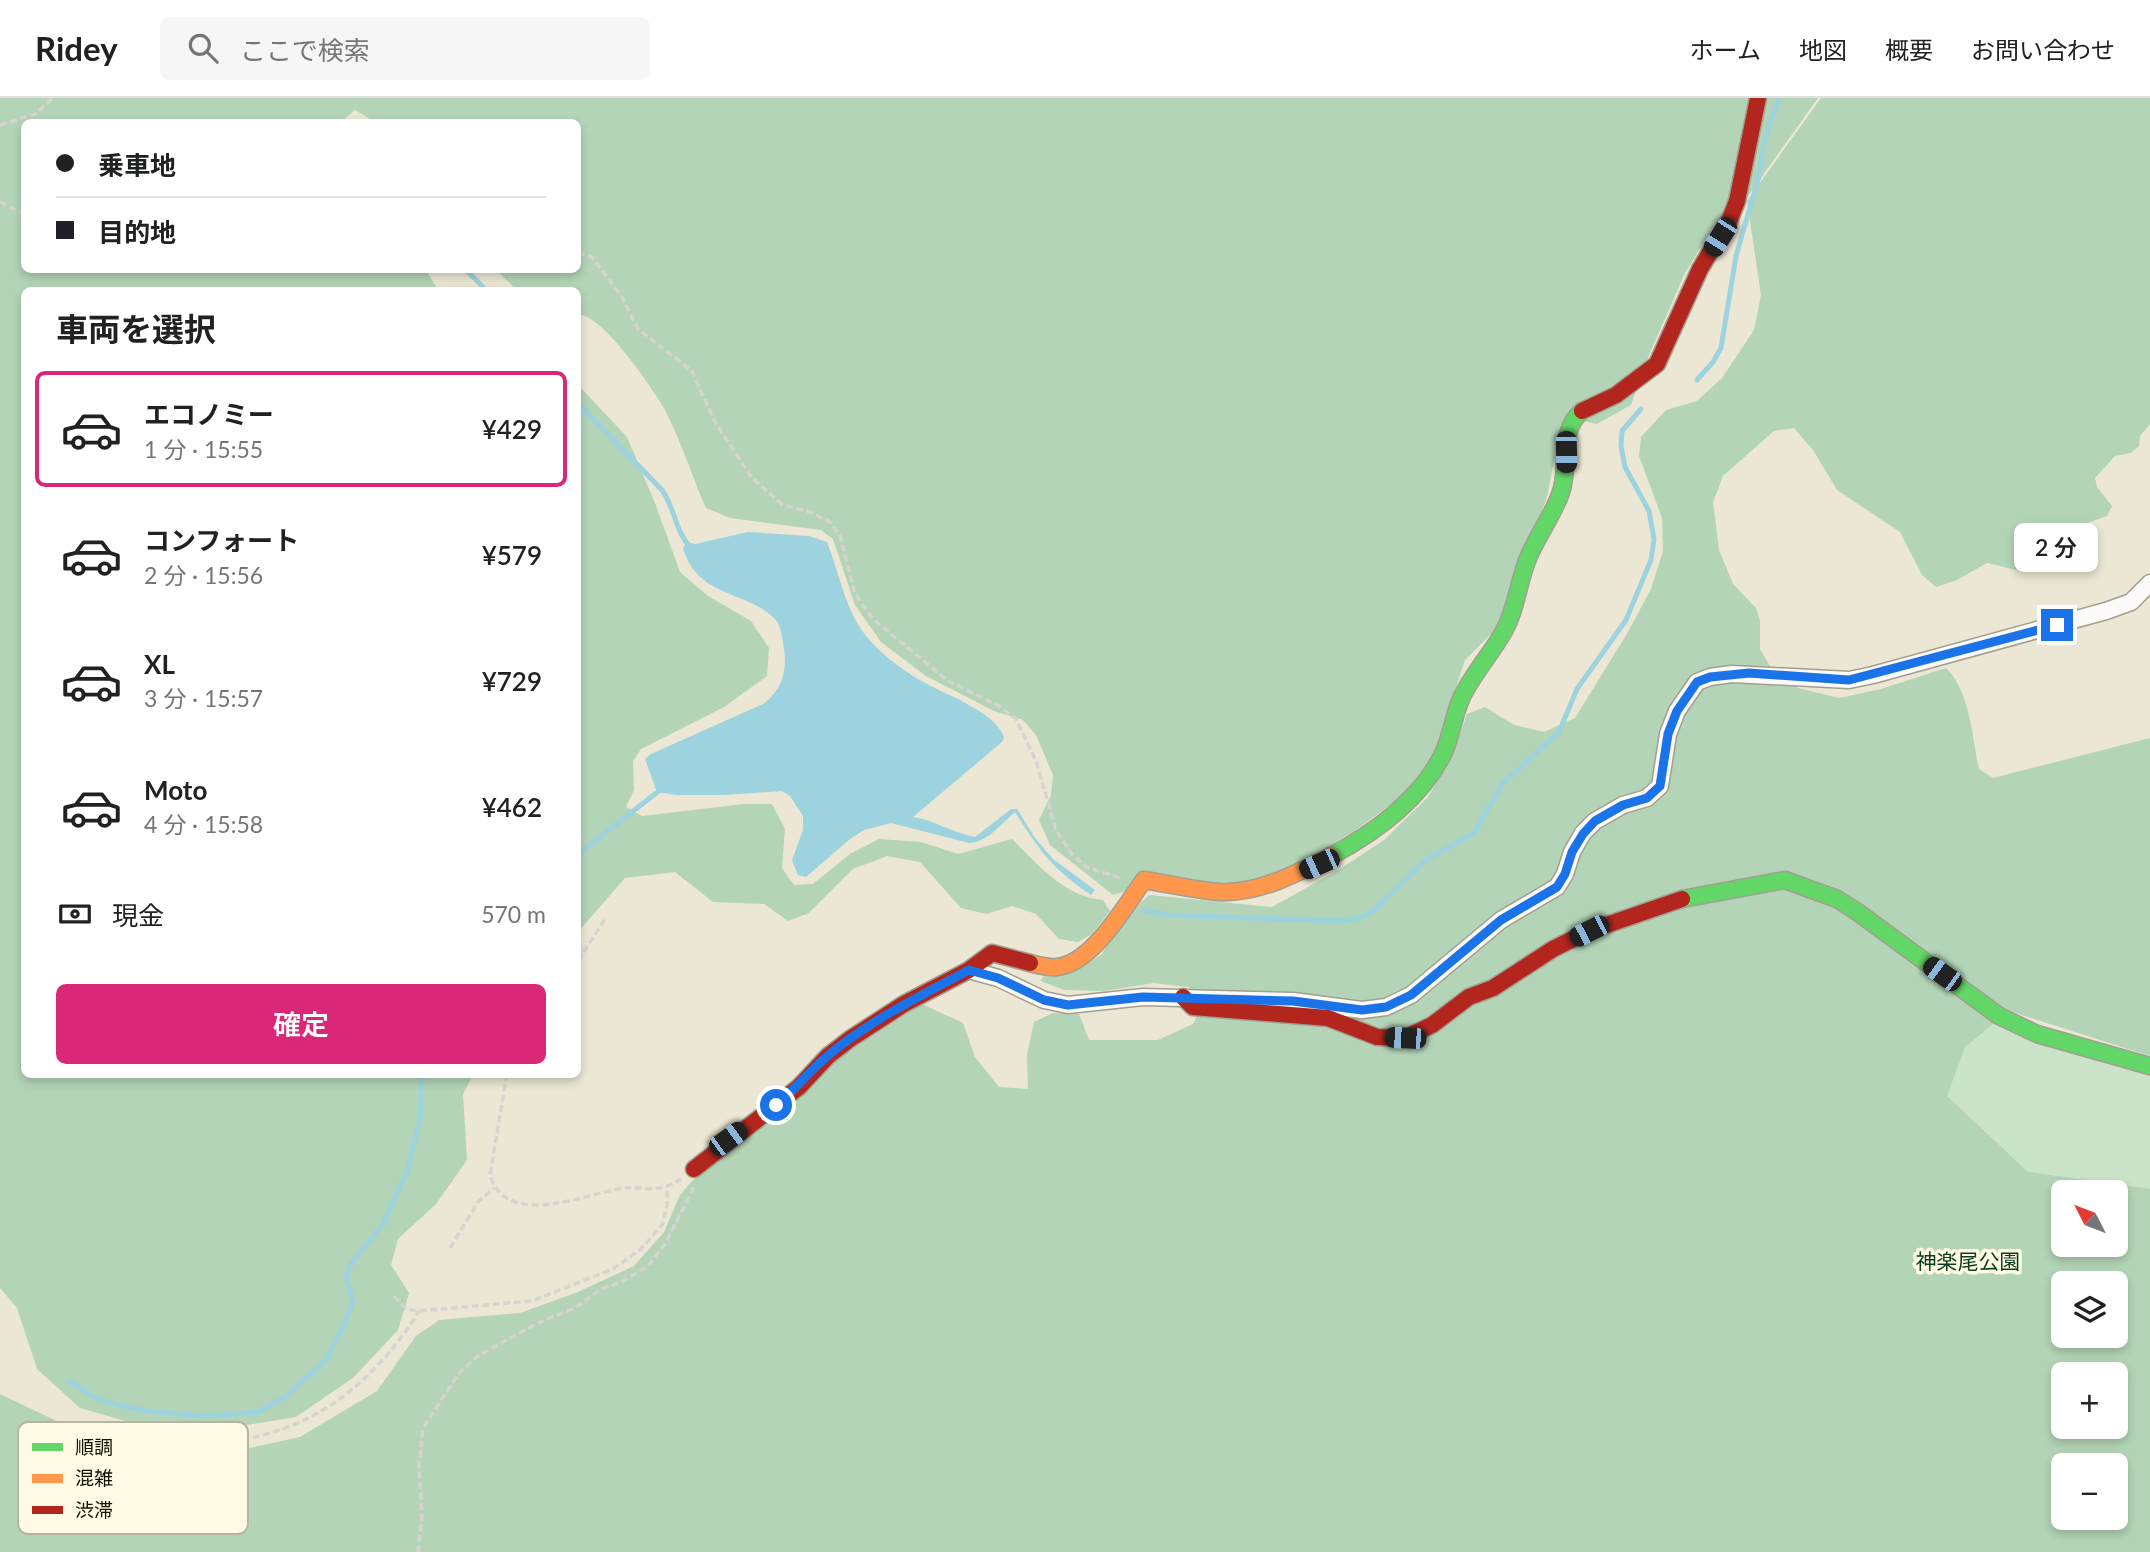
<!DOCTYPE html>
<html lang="ja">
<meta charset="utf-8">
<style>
:root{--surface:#fff;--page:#f6f6f6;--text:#202124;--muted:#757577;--line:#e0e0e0;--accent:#db2777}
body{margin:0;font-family:Lato,"Noto Sans JP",sans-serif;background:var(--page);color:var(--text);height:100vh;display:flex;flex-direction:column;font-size:26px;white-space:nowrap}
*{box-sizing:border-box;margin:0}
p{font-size:23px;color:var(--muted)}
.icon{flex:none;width:38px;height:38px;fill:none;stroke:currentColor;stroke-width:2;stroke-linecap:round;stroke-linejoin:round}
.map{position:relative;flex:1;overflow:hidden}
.side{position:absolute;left:21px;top:189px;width:560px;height:791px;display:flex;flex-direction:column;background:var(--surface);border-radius:10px;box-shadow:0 4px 10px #0003}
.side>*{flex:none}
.top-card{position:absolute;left:21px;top:21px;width:560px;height:154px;border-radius:10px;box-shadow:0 4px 10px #0003;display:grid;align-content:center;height:154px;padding:0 35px;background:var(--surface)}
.needle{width:46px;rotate:312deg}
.controls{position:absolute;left:2051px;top:1082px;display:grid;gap:14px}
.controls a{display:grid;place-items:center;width:77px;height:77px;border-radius:10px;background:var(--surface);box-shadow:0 4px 10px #0003;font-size:35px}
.end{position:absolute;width:32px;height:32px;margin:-16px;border:9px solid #1a73e8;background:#fff;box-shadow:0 0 0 4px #fff}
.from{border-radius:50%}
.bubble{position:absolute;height:49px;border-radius:10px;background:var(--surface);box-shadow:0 4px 10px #0003;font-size:23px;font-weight:600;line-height:49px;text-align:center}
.car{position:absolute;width:21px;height:42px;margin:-21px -10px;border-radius:9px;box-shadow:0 0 5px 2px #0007;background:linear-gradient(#222 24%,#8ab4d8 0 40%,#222 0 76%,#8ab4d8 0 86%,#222 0)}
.top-card b{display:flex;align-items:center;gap:24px;height:66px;font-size:26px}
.top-card b+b{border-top:2px solid var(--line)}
.top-card i{width:18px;height:18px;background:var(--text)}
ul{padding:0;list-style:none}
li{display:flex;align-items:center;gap:21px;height:116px;margin:0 14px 10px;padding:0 21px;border:4px solid transparent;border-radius:10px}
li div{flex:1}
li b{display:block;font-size:26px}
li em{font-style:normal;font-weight:600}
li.current{border-color:var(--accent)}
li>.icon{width:63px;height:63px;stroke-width:1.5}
h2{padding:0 35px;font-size:32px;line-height:84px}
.pay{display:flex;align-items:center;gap:18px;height:77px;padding:0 35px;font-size:26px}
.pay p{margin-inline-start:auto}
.action{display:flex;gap:14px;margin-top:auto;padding:14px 35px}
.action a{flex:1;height:80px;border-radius:10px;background:var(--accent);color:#fff;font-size:28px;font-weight:600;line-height:80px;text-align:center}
header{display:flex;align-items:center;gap:42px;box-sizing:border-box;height:98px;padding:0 35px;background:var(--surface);border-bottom:2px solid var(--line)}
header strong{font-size:33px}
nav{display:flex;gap:38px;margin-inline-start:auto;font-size:24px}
.search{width:490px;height:63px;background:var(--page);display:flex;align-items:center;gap:18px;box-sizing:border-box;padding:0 24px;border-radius:10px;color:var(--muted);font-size:26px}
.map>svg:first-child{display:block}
.green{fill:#cbe3c9;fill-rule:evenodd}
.forest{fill:#b3d4b6;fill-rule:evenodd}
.water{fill:#9cd3de}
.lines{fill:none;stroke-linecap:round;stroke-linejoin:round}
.stream{stroke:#9cd3de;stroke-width:5}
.street-casing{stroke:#a29f90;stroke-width:19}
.fast-casing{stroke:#a29f90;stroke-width:19}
.slow-casing{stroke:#a29f90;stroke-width:19}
.jam-casing{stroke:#a29f90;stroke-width:19}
.path{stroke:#d6d4ce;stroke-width:3.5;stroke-dasharray:7 3.5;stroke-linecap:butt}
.street{stroke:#fcfbf9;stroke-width:16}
.fast{stroke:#63d668;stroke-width:16}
.slow{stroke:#ff974d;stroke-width:16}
.jam{stroke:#b3261e;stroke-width:16}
.route{stroke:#1a73e8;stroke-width:9}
.labels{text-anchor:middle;stroke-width:7;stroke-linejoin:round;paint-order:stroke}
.park-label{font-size:21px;fill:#0b3d23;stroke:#fffae5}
.key{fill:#fffae5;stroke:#b8b4a2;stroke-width:2}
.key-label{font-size:19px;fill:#141105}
</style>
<header>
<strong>Ridey</strong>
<div class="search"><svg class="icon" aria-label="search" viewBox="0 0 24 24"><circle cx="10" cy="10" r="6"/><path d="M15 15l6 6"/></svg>ここで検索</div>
<nav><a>ホーム</a><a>地図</a><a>概要</a><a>お問い合わせ</a></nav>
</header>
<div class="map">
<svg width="2150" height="1454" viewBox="0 0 2150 1454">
<rect width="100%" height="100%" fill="#ebe7d4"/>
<path class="green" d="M1948,903l202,73v478h-273zM2063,1094h53v52h-53zM2063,1185h53v52h-53zM2063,1276h53v52h-53zM2063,1367h53v52h-53z"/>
<g class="forest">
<path d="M0,0h1818l-72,101 -34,30 -27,44 -36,82 -18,50 -34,19 -28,-6 -15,43 -7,36 -39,107 -14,27 -29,29 -31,96 -33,41 -48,35 -58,34 -65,21 -103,4 -14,4 -63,-50 -11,-25 12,-25 2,-20 -17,-40 -13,-15 -29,-9 -68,-35 -45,-34 -26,-37 -22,-66 -12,-9 -91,-12 -24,-10c-14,-32 -28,-76 -45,-105 -14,-22 -57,-86 -83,-89v-24h-61l-21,-20h82v-148h-203l-20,-12 -14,12h-317v148h402l12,20h-414v784l449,1 -10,19 4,66 -31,44 -38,35 -7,26 18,28 -11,37 -45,48 -57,39 -69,11h-77l-70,-20 -43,-39 -20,-61 -17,-20z"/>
<path d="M1821,0h329v326l-10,12 -1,10 -8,7 -16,3 -20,22 2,9 15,19 -5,10 -25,9 -66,45 -29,-7 -30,17 -21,7 -14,-12 -22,-43 -63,-42 -24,-40 -19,-22 -20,3 -51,45 -10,26 6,48 14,34 23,24 4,13v28l10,17 28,22 41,10 42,-9 65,-21c24,23 26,69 33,101l14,9 157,-40v318l-141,-45 -44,36 -18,49 81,76 122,17v363h-2150v-158l63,30 82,25 73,6 82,-18 77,-46 39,-55 23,-16 81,-7 58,-21 56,-26 30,-34 16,-37 11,-13 113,-89 34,-35 84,-54 41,19 12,34 24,30 29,2 -1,-34 7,-33 19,-9 26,1 10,26h69l35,-16 11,-22 -16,-15 -34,-4 -50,8 -39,-1 -25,-9 7,-8 31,-4 23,-14 26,-39 22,-21 123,12 68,-38 44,-29 44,-43 27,-48 12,-35 18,-7 29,18 30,7 31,-14 53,-86 23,-43 12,-38 -1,-33 -23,-62 2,-19 25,-27 31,-9 25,-23 32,-48 7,-35 -14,-94zM2063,1094h53v52h-53zM2063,1185h53v52h-53zM2063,1276h53v52h-53zM2063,1367h53v52h-53z"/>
<path d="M578,287l49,52 28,66 25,69 28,24 43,25 18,27 -2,28 -43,31 -83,42 -8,12 1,29 -8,17 16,9 102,-12h28l13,25 -3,39 12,17 19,-1 37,-30 29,-15 42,3 37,12 54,-15c26,26 53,58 91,61l7,11 -18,23 -14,8 -19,-3 -23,-25 -24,-8 -26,8 -25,-6 -41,-46 -33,-6 -34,13 -44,44 -21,8 -24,-17 -51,-2 -38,-30 -50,6 -47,54z"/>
</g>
<path class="water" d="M748,434l61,4 18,6c13,33 17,65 39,94 15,18 35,33 54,44 23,14 75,31 84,57l-2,5 -89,75c21,3 40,16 62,20l36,-28h6l18,29 18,21 42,31 -4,5c-39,-26 -52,-45 -76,-83l-25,23 -13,7 -8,1 -78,-20 -27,7 -14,9 -44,38 -8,-2 -6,-15 11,-30v-14l-13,-20 -8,-5 -58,4h-48l-19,-3 -12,-33 6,-5 112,-50c21,-15 25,-37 20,-61 -1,-8 -3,-20 -9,-25 -29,-28 -76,-20 -91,-70l4,-6 8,2z"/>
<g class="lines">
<g class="stream">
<path d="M466,172l20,20"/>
<path d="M1697,282l16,-18 8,-14 15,-92 22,-76 7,-43 14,-39"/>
<path d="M578,305l84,87c13,18 13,41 28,57"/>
<path d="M578,756l86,-67"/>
<path d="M1143,812l24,5 174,6 19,-3 12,-6 53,-51 50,-29 27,-48 57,-52 18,-43 49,-69 25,-60 3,-21 -5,-28 -24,-44 -4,-21 1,-15 19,-22"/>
<path d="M70,1283l22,15 18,7 37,8 58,5 53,-4 27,-15 41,-37 12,-23 15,-34 -7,-27 5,-12 32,-40 24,-53 13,-52 2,-45"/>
</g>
<defs>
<path id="street" d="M969,872l29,8 46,22 24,5 75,-8 150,4 69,9 24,-3 25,-12 90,-75 56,-33 8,-13 7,-22 11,-19 12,-12 28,-16 24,-7 13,-12 8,-52 9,-23 20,-29 13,-5 22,-3 117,6 24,-5 233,-64 25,-9 19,-19"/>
<g id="fast">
<path d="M1331,758c45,-24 89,-56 112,-102 10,-21 11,-46 23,-65 11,-20 27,-38 38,-58 13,-23 14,-50 25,-75 9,-21 23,-40 31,-61 11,-28 -3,-63 22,-84"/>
<path d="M1682,801l103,-19 52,19 19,12 143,105 38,18 113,32"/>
</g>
<path id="slow" d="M1030,865c8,2 18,5 27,4 35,-3 68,-61 87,-87 25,4 50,10 75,12 39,2 79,-19 112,-36"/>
<g id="jam">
<path d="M1582,313l34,-16 41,-31 43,-95 30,-50 7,-18 21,-103"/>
<path d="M1183,899l10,10 135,11 49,19 28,1 27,-13 37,-28 24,-9 60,-39 36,-18 93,-32"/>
<path d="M694,1071l105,-82 29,-31 22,-17 54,-35 65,-34 23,-17 38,10"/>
</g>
</defs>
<use href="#street" class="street-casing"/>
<use href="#fast" class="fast-casing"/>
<use href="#slow" class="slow-casing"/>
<use href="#jam" class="jam-casing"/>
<g class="path">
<path d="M0,27l35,-11 18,-16"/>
<path d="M0,104l24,12"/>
<path d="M578,155l14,4 30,40 16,32 54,42 23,51 37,56 31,27 27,7 20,10 10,14 15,58 18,25 75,62 51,25 17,13 20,42 20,69 15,23 15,14 34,11"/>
<path d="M578,863l27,-42"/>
<path d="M507,976l-17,101c16,53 91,21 128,14 27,-5 36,7 63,-10"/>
<path d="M450,1150l28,-46 16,-14"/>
<path d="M394,1198l12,13 13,2 113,-10 81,-32 28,-20 21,-24 5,-20v-17"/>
<path d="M169,1347c29,-3 62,-2 90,-9 71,-17 123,-65 160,-125"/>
<path d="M418,1454l4,-36 -3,-49 4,-39 36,-55 19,-17 60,-33 37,-15 26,-19 20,-7 27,-16 17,-22 29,-57"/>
</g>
<use href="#street" class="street"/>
<use href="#fast" class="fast"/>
<use href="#slow" class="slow"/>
<use href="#jam" class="jam"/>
</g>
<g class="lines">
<path class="route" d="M776,1007c20,-16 35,-36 55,-52 42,-34 91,-58 138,-83l29,8 46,22 24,5 75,-8 150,4 69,9 24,-3 25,-12 90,-75 56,-33 8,-13 7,-22 11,-18 12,-13 28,-16 24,-7 13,-12 8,-52 9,-23 20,-29 13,-5 39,-4 100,7 208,-55"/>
</g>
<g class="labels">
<g class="park-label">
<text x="1968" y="1171">神楽尾公園</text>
</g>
</g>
<rect x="18" y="1324" width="230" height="112" rx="10" class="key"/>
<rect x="32" y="1345" width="31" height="8" fill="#63d668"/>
<rect x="32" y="1376" width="31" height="9" fill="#ff974d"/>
<rect x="32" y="1408" width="31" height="8" fill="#b3261e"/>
<g class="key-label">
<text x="75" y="1356">順調</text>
<text x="75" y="1387">混雑</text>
<text x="75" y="1419">渋滞</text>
</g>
</svg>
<div class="controls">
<a><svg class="needle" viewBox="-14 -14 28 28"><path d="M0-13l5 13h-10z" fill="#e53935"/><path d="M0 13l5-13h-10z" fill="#757577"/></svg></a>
<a><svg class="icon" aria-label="layers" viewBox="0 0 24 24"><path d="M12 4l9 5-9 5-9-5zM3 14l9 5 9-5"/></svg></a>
<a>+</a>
<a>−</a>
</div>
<i class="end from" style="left:776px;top:1007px"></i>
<i class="end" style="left:2057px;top:527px"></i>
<div class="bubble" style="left:2014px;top:425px;width:84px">2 分</div>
<i class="car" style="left:1720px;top:139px;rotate:212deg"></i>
<i class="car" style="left:1566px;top:354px;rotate:179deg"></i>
<i class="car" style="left:1319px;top:766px;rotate:246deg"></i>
<i class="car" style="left:1589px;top:833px;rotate:243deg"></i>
<i class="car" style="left:1942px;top:876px;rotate:306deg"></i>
<i class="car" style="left:1405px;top:940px;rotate:272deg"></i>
<i class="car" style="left:728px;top:1041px;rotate:54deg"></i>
<div class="top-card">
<b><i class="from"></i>乗車地</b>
<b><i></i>目的地</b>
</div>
<section class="side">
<h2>車両を選択</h2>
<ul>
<li class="current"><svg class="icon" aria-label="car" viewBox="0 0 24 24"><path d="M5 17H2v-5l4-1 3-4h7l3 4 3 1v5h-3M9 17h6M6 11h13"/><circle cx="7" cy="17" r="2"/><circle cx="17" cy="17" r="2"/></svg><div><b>エコノミー</b><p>1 分 · 15:55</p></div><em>¥429</em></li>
<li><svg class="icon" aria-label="car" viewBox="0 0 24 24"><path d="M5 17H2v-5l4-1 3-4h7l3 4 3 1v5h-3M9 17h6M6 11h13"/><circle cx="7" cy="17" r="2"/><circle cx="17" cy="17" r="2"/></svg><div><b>コンフォート</b><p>2 分 · 15:56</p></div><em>¥579</em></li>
<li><svg class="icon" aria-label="car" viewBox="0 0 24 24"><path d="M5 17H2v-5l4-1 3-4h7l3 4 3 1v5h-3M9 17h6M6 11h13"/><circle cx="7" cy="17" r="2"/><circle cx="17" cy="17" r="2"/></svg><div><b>XL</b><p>3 分 · 15:57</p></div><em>¥729</em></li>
<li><svg class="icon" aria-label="car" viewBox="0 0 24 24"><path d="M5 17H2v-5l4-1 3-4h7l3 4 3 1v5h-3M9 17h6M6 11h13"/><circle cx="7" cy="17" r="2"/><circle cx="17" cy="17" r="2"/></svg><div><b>Moto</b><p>4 分 · 15:58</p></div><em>¥462</em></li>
</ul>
<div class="pay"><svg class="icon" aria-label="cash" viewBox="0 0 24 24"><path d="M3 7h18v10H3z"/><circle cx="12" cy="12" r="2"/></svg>現金<p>570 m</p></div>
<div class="action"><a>確定</a></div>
</section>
</div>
